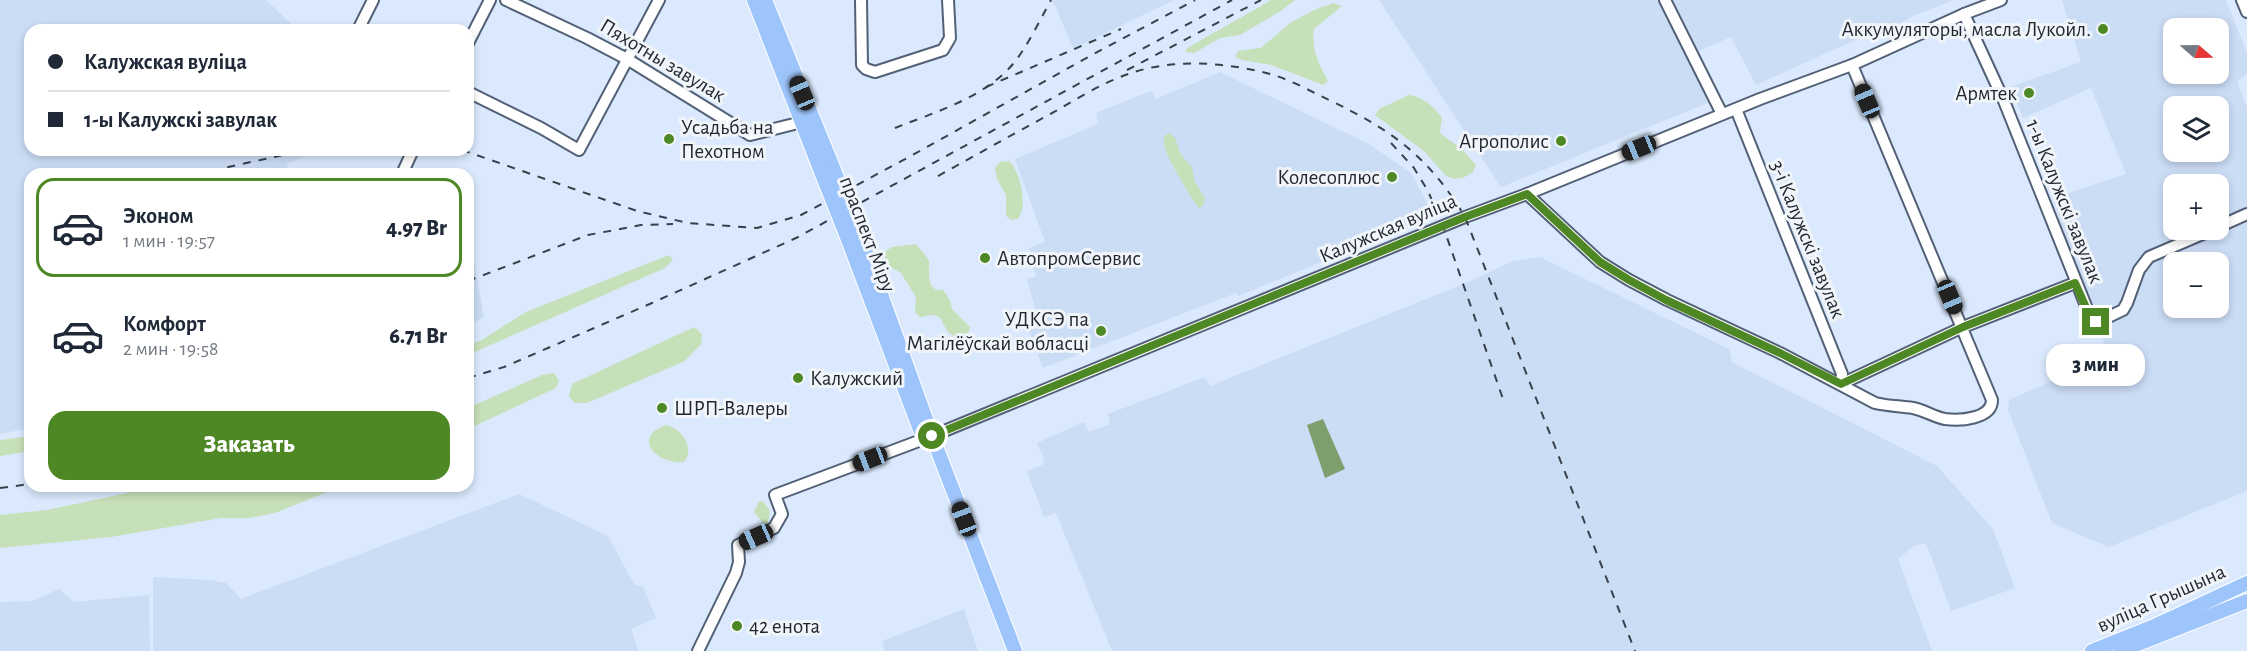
<!DOCTYPE html>
<html lang="ru">
<meta charset="utf-8">
<style>
:root{--surface:#fff;--page:#f2f2f3;--text:#1f2937;--muted:#747a83;--line:#e0e1e3;--accent:#4e8824}
body{margin:0;font-family:"Alegreya Sans",sans-serif;background:var(--page);color:var(--text);height:100vh;display:flex;flex-direction:column;font-size:22px;white-space:nowrap}
*{box-sizing:border-box;margin:0}
p{font-size:20px;color:var(--muted)}
.icon{flex:none;width:33px;height:33px;fill:none;stroke:currentColor;stroke-width:2;stroke-linecap:round;stroke-linejoin:round}
.map{position:relative;flex:1;overflow:hidden}
.drawer{position:absolute;left:24px;top:168px;width:450px;height:324px;display:flex;flex-direction:column;background:var(--surface);border-radius:18px;box-shadow:0 3px 9px #0003}
.drawer>*{flex:none}
.guide{position:absolute;left:24px;top:24px;width:450px;height:132px;border-radius:18px;box-shadow:0 3px 9px #0003;display:grid;align-content:center;height:132px;padding:0 24px;background:var(--surface)}
.needle{width:39px;rotate:110deg}
.buttons{position:absolute;left:2163px;top:18px;display:grid;gap:12px}
.buttons a{display:grid;place-items:center;width:66px;height:66px;border-radius:12px;background:var(--surface);box-shadow:0 3px 9px #0003;font-size:30px}
.end{position:absolute;width:27px;height:27px;margin:-14px;border:8px solid #4e8824;background:#fff;box-shadow:0 0 0 3px #fff}
.from{border-radius:50%}
.bubble{position:absolute;height:42px;border-radius:18px;background:var(--surface);box-shadow:0 3px 9px #0003;font-size:20px;font-weight:800;line-height:42px;text-align:center}
.car{position:absolute;width:18px;height:36px;margin:-18px -9px;border-radius:8px;box-shadow:0 0 4px 2px #0007;background:linear-gradient(#222 24%,#8ab4d8 0 40%,#222 0 76%,#8ab4d8 0 86%,#222 0)}
.guide b{display:flex;align-items:center;gap:21px;height:57px;font-size:22px}
.guide b+b{border-top:2px solid var(--line)}
.guide i{width:15px;height:15px;background:var(--text)}
ul{padding:10px 0 0;list-style:none}
li{display:flex;align-items:center;gap:18px;height:99px;margin:0 12px 9px;padding:0 12px;border:3px solid transparent;border-radius:18px}
li div{flex:1}
li b{display:block;font-size:22px}
li em{font-style:normal;font-weight:800}
li.on{border-color:var(--accent)}
li>.icon{width:54px;height:54px;stroke-width:1.5}
.action{display:flex;gap:12px;margin-top:auto;padding:12px 24px}
.action a{flex:1;height:69px;border-radius:18px;background:var(--accent);color:#fff;font-size:24px;font-weight:800;line-height:69px;text-align:center}
.map>svg:first-child{display:block}
.built{fill:#cbdcf5;fill-rule:evenodd}
.green{fill:#c6e0b9}
.water{fill:#7f9e6e}
.lines{fill:none;stroke-linecap:round;stroke-linejoin:round}
.minor-casing{stroke:#526176;stroke-width:14}
.major-casing{stroke:#fff;stroke-width:16}
.minor{stroke:#fff;stroke-width:10}
.major{stroke:#9ec5fb;stroke-width:14}
.rail{stroke:#38404a;stroke-width:2;stroke-dasharray:8 8;stroke-linecap:butt}
.major-bridge-casing{stroke:#fff;stroke-width:16;stroke-linecap:butt}
.major-bridge{stroke:#9ec5fb;stroke-width:14}
.route{stroke:#4e8824;stroke-width:8}
.poi-dot{fill:#4e8824;stroke:#f1f5fa;stroke-width:2}
.labels{text-anchor:middle;stroke-width:6;stroke-linejoin:round;paint-order:stroke}
.poi-label{font-size:21px;fill:#1f262f;stroke:#f1f5fa;text-anchor:end}
.street-label{font-size:21px;fill:#1f262f;stroke:#f1f5fa}
</style>
<div class="map">
<svg width="2247" height="651" viewBox="0 0 2247 651">
<rect width="100%" height="100%" fill="#dae9fd"/>
<g class="built">
<path d="M0,0h266l32,30h-268v120h288l-31,14 1,10h-258v254l-30,6z"/>
<path d="M1050,0h124l-101,49 -18,-44z"/>
<path d="M1379,0h278l53,102 -209,85z"/>
<path d="M1670,0h284l-39,15 -33,19 -2,-4 -34,14 -90,41 -25,-48 -37,16z"/>
<path d="M2062,0h164l21,53v21l-10,8 10,25v384l-138,56 -57,-24 -44,-113 1,-10 84,-37 11,-21 -26,-65 -25,-79 73,-24 -35,-86 -68,30 -13,-31 71,-25zM2174,28h44v46h-44zM2174,106h44v46h-44zM2174,184h44v46h-44zM2174,262h44v46h-44z"/>
<path d="M1220,72l149,72 42,29 23,43 -196,80 -2,-3 -193,75 -16,-42 11,-6 -11,-41 9,-3 -7,-28 16,-6 -30,-83 83,-35 -2,-11 55,-22 5,8z"/>
<path d="M468,227l16,91 -16,6z"/>
<path d="M1540,257l189,92 3,13 205,104 56,63 22,59 -64,23 -25,-68 -12,3 -16,13 34,92h-820l-56,-138 -12,4 -17,-46 15,-6 2,-6 -7,-16 47,-21 5,10 21,-8 -2,-10 97,-37 5,9 263,-106 40,-19z"/>
<path d="M519,494l89,42 26,48 9,3 13,31 -25,11 7,22h-485v-74l57,3 16,3 15,16z"/>
<path d="M59,589l15,13 75,-7 1,56h-150v-49l33,-1z"/>
<path d="M964,609l14,42h-93l-3,-10z"/>
</g>
<g class="green">
<path d="M1271,0h24l-16,12 -39,23 -20,3 -26,15 -8,-1v-3c28,-17 57,-32 85,-49z"/>
<path d="M1333,3l9,3 -28,23c-3,21 5,35 14,52l-5,4 -52,-20 -29,-5 -7,-3 3,-6 23,-3 29,-25 24,-13z"/>
<path d="M1409,95c14,2 25,11 33,23l-2,13 1,3 21,15 14,16 -3,7 -10,6 -9,1 -9,-4 -20,-23 -50,-37 4,-6z"/>
<path d="M1169,133l6,5 6,17 11,12 2,13 11,18 -2,8 -4,2c-7,-8 -34,-54 -35,-63 -1,-3 0,-7 1,-10z"/>
<path d="M1009,161c10,9 16,36 13,49 0,1 -4,8 -4,9l-7,1 -5,-4v-21l-9,-16 -2,-11 5,-6z"/>
<path d="M916,244l13,16v17l2,8 5,5h7l7,10 2,9 18,18 -2,7c-16,9 -22,-4 -28,-17l-7,-2 -13,2 -5,-5 1,-15 -15,-24 -14,-8 -2,-7 1,-7 6,-4z"/>
<path d="M669,255l4,5 -8,8 -197,87v-11l12,-3 46,-29z"/>
<path d="M694,327l8,7 -1,10 -16,17 -98,42h-12l-6,-7 3,-12z"/>
<path d="M554,373l5,8 -3,7 -88,41v-21l74,-33z"/>
<path d="M666,425c16,3 29,24 18,37 -26,3 -54,-24 -18,-37z"/>
<path d="M30,436v15l-30,5v-16z"/>
<path d="M160,486h182l-67,27 -25,5h-29l-110,19 -111,11v-33l47,-5z"/>
<path d="M759,501h4l7,10 -2,12 -4,1 -10,-12z"/>
</g>
<path class="water" d="M1323,419l22,50 -20,9 -18,-53z"/>
<g class="lines">
<defs>
<g id="minor">
<path d="M506,0l81,38 40,21 123,76 52,-13"/>
<path d="M861,0l1,65 4,4 9,3 68,-22 7,-12 -2,-38"/>
<path d="M1665,0l57,114"/>
<path d="M2242,0l5,12"/>
<path d="M1964,14l40,87 88,220 10,-1 21,-10 4,-7 12,-33 10,-13 63,-27"/>
<path d="M358,30l15,-30"/>
<path d="M468,43l22,-43"/>
<path d="M468,92l73,36 38,22 80,-150"/>
<path d="M1736,109l106,265 -1,10"/>
<path d="M402,174l11,-24"/>
<path d="M1527,194l73,68 29,18 38,20 113,53 95,50c13,3 25,3 38,5 11,2 21,9 32,11 15,2 47,0 47,-19l-140,-335"/>
<path d="M2218,227l29,-13"/>
<path d="M1841,384l122,-57 112,-44"/>
<path d="M698,651l38,-78 3,-11 -1,-17 36,-17 8,-14 -7,-19 157,-59 533,-219 62,-23 233,-95 92,-34 112,-51 37,-14"/>
</g>
<g id="major">
<path d="M754,0l68,174"/>
<path d="M765,0l69,170"/>
<path d="M859,233l73,203 83,215"/>
<path d="M847,237l74,195"/>
<path d="M2092,651l60,-24 95,-44"/>
<path d="M2120,651l127,-50"/>
</g>
</defs>
<use href="#minor" class="minor-casing"/>
<use href="#major" class="major-casing"/>
<use href="#minor" class="minor"/>
<use href="#major" class="major"/>
<g class="rail">
<path d="M1127,70l134,-70"/>
<path d="M986,87l135,-58"/>
<path d="M895,128c40,-16 89,-30 118,-64 13,-15 28,-46 38,-64"/>
<path d="M1391,143l23,25 14,23 15,35 60,173"/>
<path d="M462,150l175,61 51,12 69,5 44,-13 108,-58 181,-101 105,-56"/>
<path d="M196,174l110,-24"/>
<path d="M938,176c38,-21 77,-43 116,-64 24,-14 50,-30 77,-39 42,-14 89,-11 131,-1 24,5 46,18 67,28 63,30 100,57 136,117l170,434"/>
<path d="M468,281l120,-46 53,-10 32,-1"/>
<path d="M468,378l36,-11 148,-64 144,-65 436,-238"/>
<path d="M0,488l30,-4"/>
</g>
<defs>
<g id="major-bridge">
<path d="M834,170l25,63"/>
<path d="M822,174l25,63"/>
</g>
</defs>
<use href="#major-bridge" class="major-bridge-casing"/>
<use href="#major-bridge" class="major-bridge"/>
</g>
<g class="lines">
<path class="route" d="M932,436l533,-219 62,-23 73,68 29,18 37,20 114,53 61,31 122,-57 112,-44 17,38 4,1"/>
</g>
<g class="poi-dot">
<circle cx="2103" cy="29" r="6"/>
<circle cx="2029" cy="93" r="6"/>
<circle cx="669" cy="139" r="6"/>
<circle cx="1561" cy="141" r="6"/>
<circle cx="1392" cy="177" r="6"/>
<circle cx="985" cy="258" r="6"/>
<circle cx="1101" cy="331" r="6"/>
<circle cx="798" cy="378" r="6"/>
<circle cx="662" cy="408" r="6"/>
<circle cx="737" cy="626" r="6"/>
</g>
<g class="labels">
<g class="poi-label">
<text x="2091" y="36">Аккумуляторы, масла Лукойл.</text>
<text x="2017" y="100">Армтек</text>
<text x="681" y="134" text-anchor="start">Усадьба на<tspan x="681" dy="24">Пехотном</tspan></text>
<text x="1549" y="148">Агрополис</text>
<text x="1380" y="184">Колесоплюс</text>
<text x="997" y="265" text-anchor="start">АвтопромСервис</text>
<text x="1089" y="326">УДКСЭ па<tspan x="1089" dy="24">Магілёўскай вобласці</tspan></text>
<text x="810" y="385" text-anchor="start">Калужский</text>
<text x="674" y="415" text-anchor="start">ШРП-Валеры</text>
<text x="749" y="633" text-anchor="start">42 енота</text>
</g>
<g class="street-label">
<text transform="translate(663 60) rotate(31)" y="7">Пяхотны завулак</text>
<text transform="translate(2065 201) rotate(68)" y="7">1-ы Калужскі завулак</text>
<text transform="translate(1388 228) rotate(-23)" y="7">Калужская вуліца</text>
<text transform="translate(868 234) rotate(69)" y="7">праспект Міру</text>
<text transform="translate(1808 239) rotate(68)" y="7">3-і Калужскі завулак</text>
<text transform="translate(2161 598) rotate(-24)" y="7">вуліца Грышына</text>
</g>
</g>
</svg>
<div class="buttons">
<a><svg class="needle" viewBox="-14 -14 28 28"><path d="M0-13l5 13h-10z" fill="#e53935"/><path d="M0 13l5-13h-10z" fill="#747a83"/></svg></a>
<a><svg class="icon" aria-label="layers" viewBox="0 0 24 24"><path d="M12 4l9 5-9 5-9-5zM3 14l9 5 9-5"/></svg></a>
<a>+</a>
<a>−</a>
</div>
<i class="end from" style="left:932px;top:436px"></i>
<i class="end" style="left:2096px;top:322px"></i>
<div class="bubble" style="left:2046px;top:344px;width:99px">3 мин</div>
<i class="car" style="left:802px;top:93px;rotate:337deg"></i>
<i class="car" style="left:1867px;top:101px;rotate:337deg"></i>
<i class="car" style="left:1639px;top:148px;rotate:248deg"></i>
<i class="car" style="left:1950px;top:297px;rotate:157deg"></i>
<i class="car" style="left:870px;top:459px;rotate:249deg"></i>
<i class="car" style="left:964px;top:519px;rotate:339deg"></i>
<i class="car" style="left:756px;top:537px;rotate:246deg"></i>
<div class="guide">
<b><i class="from"></i>Калужская вуліца</b>
<b><i></i>1-ы Калужскі завулак</b>
</div>
<section class="drawer">
<ul>
<li class="on"><svg class="icon" aria-label="car" viewBox="0 0 24 24"><path d="M5 17H2v-5l4-1 3-4h7l3 4 3 1v5h-3M9 17h6M6 11h13"/><circle cx="7" cy="17" r="2"/><circle cx="17" cy="17" r="2"/></svg><div><b>Эконом</b><p>1 мин · 19:57</p></div><em>4.97 Br</em></li>
<li><svg class="icon" aria-label="car" viewBox="0 0 24 24"><path d="M5 17H2v-5l4-1 3-4h7l3 4 3 1v5h-3M9 17h6M6 11h13"/><circle cx="7" cy="17" r="2"/><circle cx="17" cy="17" r="2"/></svg><div><b>Комфорт</b><p>2 мин · 19:58</p></div><em>6.71 Br</em></li>
</ul>
<div class="action"><a>Заказать</a></div>
</section>
</div>
